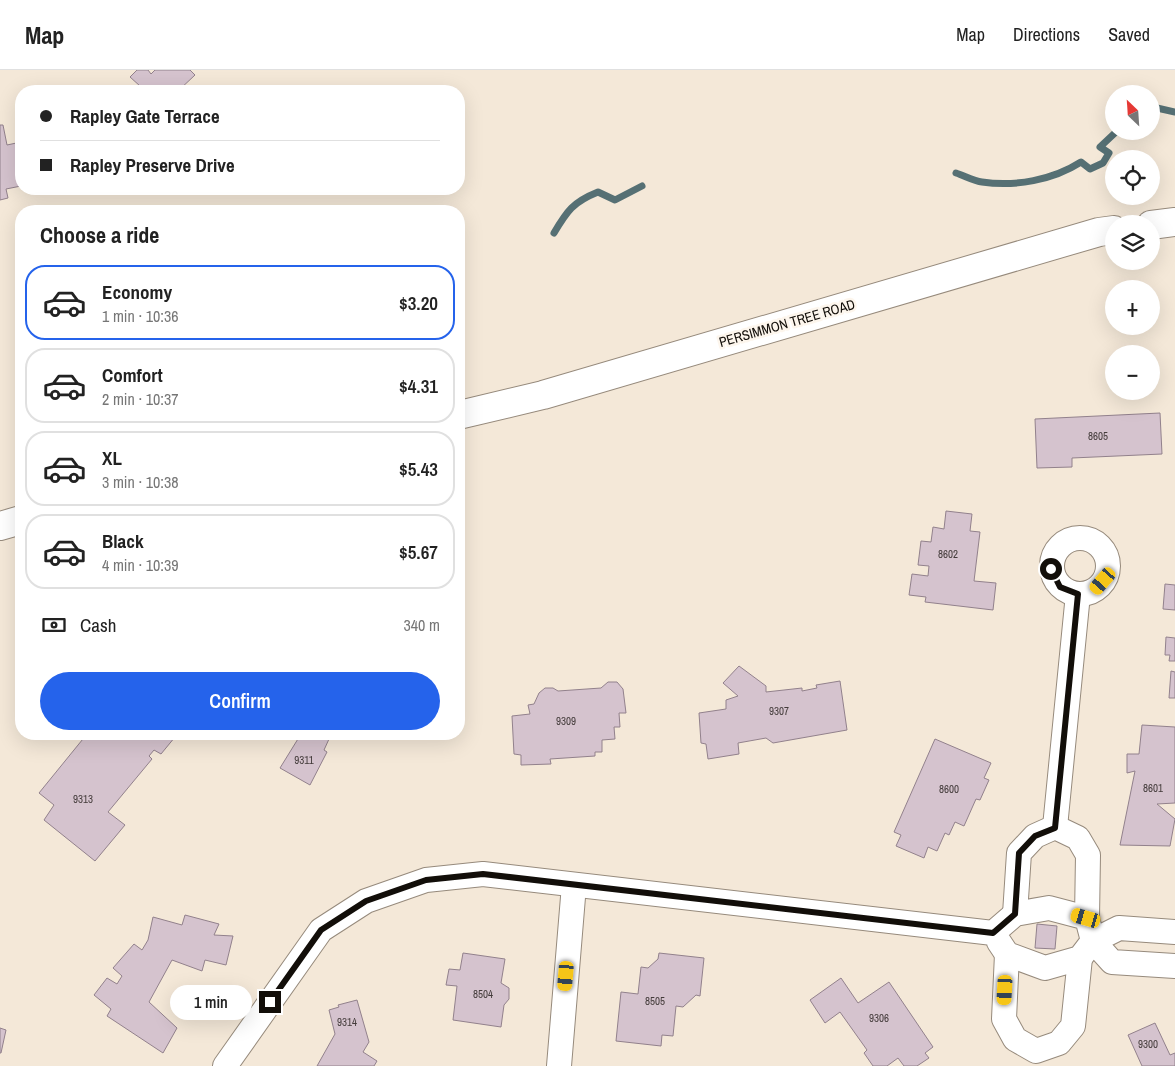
<!DOCTYPE html>
<meta charset="utf-8">
<style>
:root{--surface:#fff;--page:#f2f2f2;--text:#222;--muted:#767676;--line:#e0e0e0;--accent:#2563eb}
body{margin:0;font-family:"Archivo Narrow",sans-serif;background:var(--page);color:var(--text);height:100vh;display:flex;flex-direction:column;font-size:19px;white-space:nowrap}
*{box-sizing:border-box;margin:0}
p{font-size:16px;color:var(--muted)}
.icon{flex:none;width:28px;height:28px;fill:none;stroke:currentColor;stroke-width:2;stroke-linecap:round;stroke-linejoin:round}
.map{position:relative;flex:1;overflow:hidden}
.side{position:absolute;left:15px;top:135px;width:450px;height:535px;display:flex;flex-direction:column;background:var(--surface);border-radius:20px;box-shadow:0 5px 20px #0002}
.side>*{flex:none}
.guide{position:absolute;left:15px;top:15px;width:450px;height:110px;border-radius:20px;box-shadow:0 5px 20px #0002;display:grid;align-content:center;height:110px;padding:0 25px;background:var(--surface)}
.needle{width:32px;rotate:335deg}
.fabs{position:absolute;left:1105px;top:15px;display:grid;gap:10px}
.fabs a{display:grid;place-items:center;width:55px;height:55px;border-radius:50%;background:var(--surface);box-shadow:0 5px 20px #0002;font-size:25px}
.end{position:absolute;width:22px;height:22px;margin:-11px;border:6px solid #120e09;background:#fff;box-shadow:0 0 0 2px #fff}
.from{border-radius:50%}
.bubble{position:absolute;height:35px;border-radius:18px;background:var(--surface);box-shadow:0 5px 20px #0002;font-size:16px;font-weight:600;line-height:35px;text-align:center}
.car{position:absolute;width:15px;height:30px;margin:-15px -8px;border-radius:6px;box-shadow:0 0 4px 1px #0007;background:linear-gradient(#f5c518 24%,#345 0 40%,#f5c518 0 76%,#345 0 86%,#f5c518 0)}
.guide b{display:flex;align-items:center;gap:18px;height:48px;font-size:19px}
.guide b+b{border-top:1px solid var(--line)}
.guide i{width:12px;height:12px;background:var(--text)}
ul{padding:0;list-style:none}
li{display:flex;align-items:center;gap:15px;height:75px;margin:0 10px 8px;padding:0 15px;border:2px solid var(--line);border-radius:20px}
li div{flex:1}
li b{display:block;font-size:19px}
li em{font-style:normal;font-weight:600}
li.current{border-color:var(--accent)}
li>.icon{width:45px;height:45px;stroke-width:1.5}
h2{padding:0 25px;font-size:22px;line-height:60px}
.pay{display:flex;align-items:center;gap:12px;height:55px;padding:0 25px;font-size:19px}
.pay p{margin-inline-start:auto}
.button{display:flex;gap:10px;margin-top:auto;padding:10px 25px}
.button a{flex:1;height:58px;border-radius:30px;background:var(--accent);color:#fff;font-size:20px;font-weight:600;line-height:58px;text-align:center}
header{display:flex;align-items:center;gap:30px;box-sizing:border-box;height:70px;padding:0 25px;background:var(--surface);border-bottom:1px solid var(--line)}
header strong{font-size:24px}
nav{display:flex;gap:28px;margin-inline-start:auto;font-size:18px}
.map>svg:first-child{display:block}
.lines{fill:none;stroke-linecap:round;stroke-linejoin:round}
.stream{stroke:#567074;stroke-width:7}
.building{fill:#d5c3ce;stroke:#92818c}
.minor-casing{stroke:#968a7c;stroke-width:26}
.secondary-casing{stroke:#968a7c;stroke-width:30}
.minor{stroke:#fff;stroke-width:24}
.secondary{stroke:#fff;stroke-width:28}
.route{stroke:#120e09;stroke-width:6}
.labels{text-anchor:middle;stroke-width:5;stroke-linejoin:round;paint-order:stroke}
.number-label{font-size:11px;fill:#433b3a}
.street-label{font-size:14px;fill:#120e09;stroke:#fdf6ed}
</style>
<header>
<strong>Map</strong>
<nav><a>Map</a><a>Directions</a><a>Saved</a></nav>
</header>
<div class="map">
<svg width="1175" height="996" viewBox="0 0 1175 996">
<rect width="100%" height="100%" fill="#f4e8d8"/>
<g class="lines">
<g class="stream">
<path d="M1151,43l6,-5 18,4"/>
<path d="M956,103c9,3 18,8 26,9 33,5 71,-2 99,-20l9,7 13,-6 6,-10 -9,-6 17,-16"/>
<path d="M554,163c13,-22 19,-31 44,-41l17,8 27,-14"/>
</g>
</g>
<g class="building">
<path d="M137,0h11l3,4 4,-4h35l5,5 -17,16h-44l6,-5 -10,-9z"/>
<path d="M0,55h3l4,20 14,-3v44l-15,3 2,9 -8,2z"/>
<path d="M1160,343l2,41 -90,4v9l-35,1 -2,-49z"/>
<path d="M946,441l26,3 -2,17 10,1 -6,49 22,2 -3,27 -68,-8 1,-5 -17,-2 3,-21 16,2 1,-10 -11,-1 3,-24 10,1 2,-15 11,2z"/>
<path d="M1165,514l10,1v25l-12,-1z"/>
<path d="M1166,567l9,1v23h-6l1,-6h-5z"/>
<path d="M739,596l27,20v6l36,-4v3l15,-3 -1,-3 24,-4 7,49 -74,13 -7,-5 -28,5 1,11 -31,5 -2,-15 -5,-1 -2,-30 27,-4v-9l12,-4 -15,-13z"/>
<path d="M1171,601l4,1v26h-6z"/>
<path d="M608,612h9l6,7 3,24h-7l1,14h-6l1,12 -13,1v12h-7v4l-45,3 1,5 -30,1v-10l-7,-1 -2,-38 18,-2 -2,-9 6,-1 5,-11 6,-5h8l5,3 43,-3z"/>
<path d="M1142,655l33,2v76l-18,1 18,15 -5,27 -50,-1 15,-74 -8,2v-19h12z"/>
<path d="M87,664h85l3,3 -14,17 -7,-4 -5,6 3,3 -44,53 17,13 -30,36 -51,-41 10,-15 -15,-12z"/>
<path d="M301,664h46l-18,5 -5,11 3,2 -17,33 -30,-17z"/>
<path d="M935,669l56,24 -7,15 5,2 -9,20 -4,-1 -12,27 -9,-4 -6,13 -4,-2 -8,18 -9,-4 -4,11 -28,-12 5,-11 -7,-3z"/>
<path d="M185,845l34,9 -5,11 19,1 -7,29 -21,-5 -3,11 -30,-11 -23,42 28,26 -14,25 -56,-37 4,-7 -17,-14 13,-17 10,6 5,-8 -9,-8 21,-24 8,6 6,-10 5,-23 29,8z"/>
<path d="M1037,854l20,2 -2,23 -20,-1z"/>
<path d="M463,883l42,6 -4,24 8,5v11l-5,6 -3,22 -48,-7 4,-34 -11,-1 3,-16 11,1z"/>
<path d="M659,883l45,5 -4,38 -4,-1 -13,12 -7,-1 -3,30 -11,-1 -1,11 -45,-5 5,-49 17,2 3,-27 7,1 10,-9z"/>
<path d="M841,908l17,25 31,-21 44,65 -8,6 4,5 -12,8h-13l-6,-8 -11,8h-14l-9,-13 3,-3 -27,-38 -15,11 -15,-23z"/>
<path d="M357,930l12,42 -6,10 14,9 -3,5h-57l18,-32 -6,-24 10,-3 -1,-2z"/>
<path d="M1155,953l15,32 5,-2v13h-33l-14,-31z"/>
<path d="M0,958l6,2 -5,23h-1z"/>
</g>
<g class="lines">
<defs>
<g id="minor">
<circle cx="1080" cy="496" r="28"/>
<path d="M1055,757l23,-233"/>
<path d="M1015,844l4,-61 16,-17 20,-9 23,11 10,17 -1,63"/>
<path d="M999,872l8,12 38,14 35,-10 13,-17 26,-13 56,4"/>
<path d="M1007,884l-3,65 11,20 21,12 23,-8 14,-17 7,-68"/>
<path d="M225,996l96,-136 45,-29 60,-21 57,-6 510,59 22,-19 34,-6 38,10 6,23 19,21 63,4"/>
<path d="M559,996l15,-181"/>
</g>
<g id="secondary">
<path d="M1151,155l24,-3"/>
<path d="M459,345l84,-20 556,-163 15,-2"/>
<path d="M0,456l21,-6"/>
</g>
</defs>
<use href="#minor" class="minor-casing"/>
<use href="#secondary" class="secondary-casing"/>
<use href="#minor" class="minor"/>
<use href="#secondary" class="secondary"/>
</g>
<g class="lines">
<path class="route" d="M270,932l51,-72 45,-29 60,-21 57,-6 510,59 22,-19 4,-61 16,-17 20,-8 23,-234 -18,-7 -9,-18"/>
</g>
<g class="labels">
<g class="number-label">
<text x="1098" y="370">8605</text>
<text x="948" y="488">8602</text>
<text x="779" y="645">9307</text>
<text x="566" y="655">9309</text>
<text x="304" y="694">9311</text>
<text x="1153" y="722">8601</text>
<text x="949" y="723">8600</text>
<text x="83" y="733">9313</text>
<text x="483" y="928">8504</text>
<text x="655" y="935">8505</text>
<text x="879" y="952">9306</text>
<text x="347" y="956">9314</text>
<text x="1148" y="978">9300</text>
</g>
<g class="street-label">
<text transform="translate(787 253) rotate(-16)" y="5">PERSIMMON TREE ROAD</text>
</g>
</g>
</svg>
<div class="fabs">
<a><svg class="needle" viewBox="-14 -14 28 28"><path d="M0-13l5 13h-10z" fill="#e53935"/><path d="M0 13l5-13h-10z" fill="#767676"/></svg></a>
<a><svg class="icon" aria-label="locate" viewBox="0 0 24 24"><circle cx="12" cy="12" r="6"/><path d="M12 2v4M12 18v4M2 12h4M18 12h4"/></svg></a>
<a><svg class="icon" aria-label="layers" viewBox="0 0 24 24"><path d="M12 4l9 5-9 5-9-5zM3 14l9 5 9-5"/></svg></a>
<a>+</a>
<a>−</a>
</div>
<i class="end from" style="left:1051px;top:499px"></i>
<i class="end" style="left:270px;top:932px"></i>
<div class="bubble" style="left:170px;top:915px;width:82px">1 min</div>
<i class="car" style="left:1103px;top:511px;rotate:221deg"></i>
<i class="car" style="left:1086px;top:848px;rotate:286deg"></i>
<i class="car" style="left:566px;top:906px;rotate:185deg"></i>
<i class="car" style="left:1005px;top:920px;rotate:183deg"></i>
<div class="guide">
<b><i class="from"></i>Rapley Gate Terrace</b>
<b><i></i>Rapley Preserve Drive</b>
</div>
<section class="side">
<h2>Choose a ride</h2>
<ul>
<li class="current"><svg class="icon" aria-label="car" viewBox="0 0 24 24"><path d="M5 17H2v-5l4-1 3-4h7l3 4 3 1v5h-3M9 17h6M6 11h13"/><circle cx="7" cy="17" r="2"/><circle cx="17" cy="17" r="2"/></svg><div><b>Economy</b><p>1 min · 10:36</p></div><em>$3.20</em></li>
<li><svg class="icon" aria-label="car" viewBox="0 0 24 24"><path d="M5 17H2v-5l4-1 3-4h7l3 4 3 1v5h-3M9 17h6M6 11h13"/><circle cx="7" cy="17" r="2"/><circle cx="17" cy="17" r="2"/></svg><div><b>Comfort</b><p>2 min · 10:37</p></div><em>$4.31</em></li>
<li><svg class="icon" aria-label="car" viewBox="0 0 24 24"><path d="M5 17H2v-5l4-1 3-4h7l3 4 3 1v5h-3M9 17h6M6 11h13"/><circle cx="7" cy="17" r="2"/><circle cx="17" cy="17" r="2"/></svg><div><b>XL</b><p>3 min · 10:38</p></div><em>$5.43</em></li>
<li><svg class="icon" aria-label="car" viewBox="0 0 24 24"><path d="M5 17H2v-5l4-1 3-4h7l3 4 3 1v5h-3M9 17h6M6 11h13"/><circle cx="7" cy="17" r="2"/><circle cx="17" cy="17" r="2"/></svg><div><b>Black</b><p>4 min · 10:39</p></div><em>$5.67</em></li>
</ul>
<div class="pay"><svg class="icon" aria-label="cash" viewBox="0 0 24 24"><path d="M3 7h18v10H3z"/><circle cx="12" cy="12" r="2"/></svg>Cash<p>340 m</p></div>
<div class="button"><a>Confirm</a></div>
</section>
</div>
